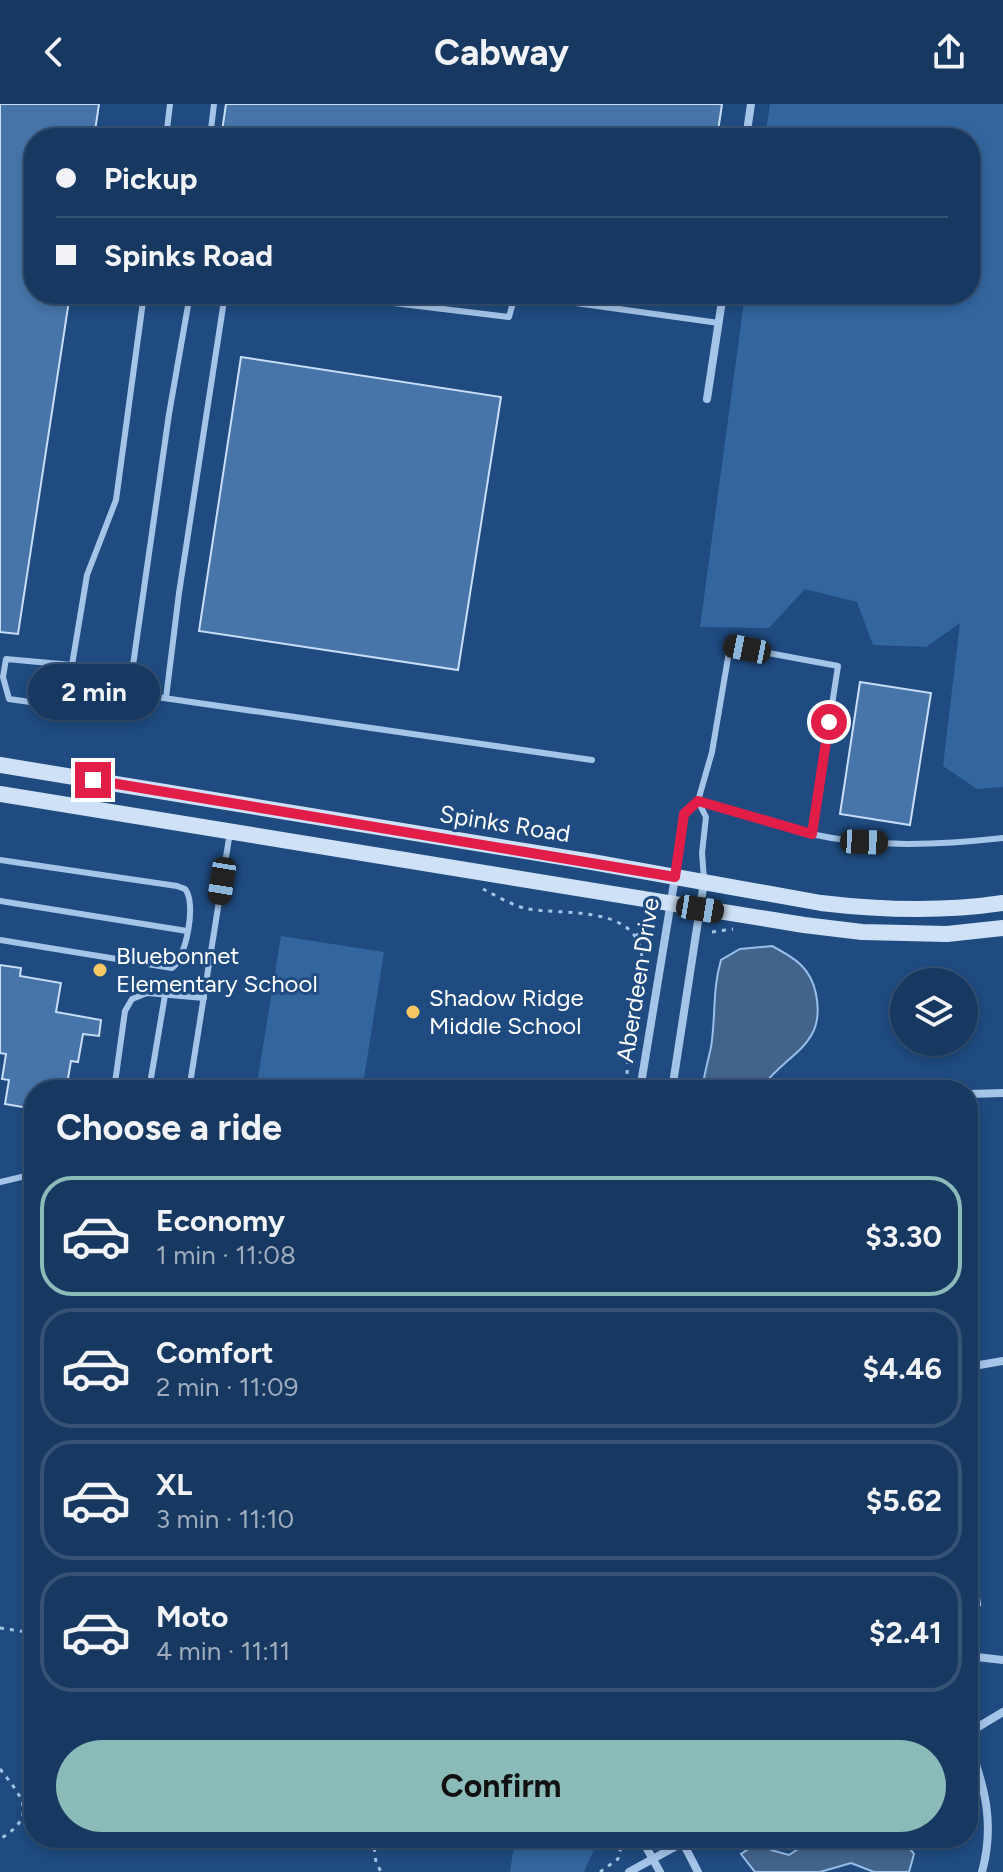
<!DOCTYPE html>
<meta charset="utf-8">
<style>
:root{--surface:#173860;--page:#203f66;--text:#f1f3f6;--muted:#9eacbd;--line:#365275;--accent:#8bbbb9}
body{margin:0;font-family:Figtree,sans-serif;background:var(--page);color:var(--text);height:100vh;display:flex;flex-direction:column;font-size:30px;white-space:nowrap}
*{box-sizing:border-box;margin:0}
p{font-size:26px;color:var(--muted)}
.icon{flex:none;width:44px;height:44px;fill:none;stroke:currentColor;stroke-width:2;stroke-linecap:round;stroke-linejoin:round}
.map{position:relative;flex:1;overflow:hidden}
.drawer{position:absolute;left:24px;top:976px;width:954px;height:768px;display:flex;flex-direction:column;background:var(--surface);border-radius:32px;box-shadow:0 4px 12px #0003,0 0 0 2px var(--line)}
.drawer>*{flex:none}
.top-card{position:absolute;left:24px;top:24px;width:956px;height:176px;border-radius:32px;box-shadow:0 4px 12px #0003,0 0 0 2px var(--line);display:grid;align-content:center;height:176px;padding:0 32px;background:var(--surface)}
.buttons{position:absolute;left:890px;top:864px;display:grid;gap:16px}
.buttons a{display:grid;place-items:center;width:88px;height:88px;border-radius:50%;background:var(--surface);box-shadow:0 4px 12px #0003,0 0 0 2px var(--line);font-size:40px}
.end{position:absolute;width:36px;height:36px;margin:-18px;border:10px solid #e11d48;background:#fff;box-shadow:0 0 0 4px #fff}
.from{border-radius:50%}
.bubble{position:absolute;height:56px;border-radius:28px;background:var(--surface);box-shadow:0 4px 12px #0003,0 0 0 2px var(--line);font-size:26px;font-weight:700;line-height:56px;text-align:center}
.car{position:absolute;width:24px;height:48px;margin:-24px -12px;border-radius:10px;box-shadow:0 0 6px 2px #0007;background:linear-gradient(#222 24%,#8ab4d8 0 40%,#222 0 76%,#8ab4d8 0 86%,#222 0)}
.top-card b{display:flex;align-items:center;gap:28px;height:76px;font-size:30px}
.top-card b+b{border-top:2px solid var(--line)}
.top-card i{width:20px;height:20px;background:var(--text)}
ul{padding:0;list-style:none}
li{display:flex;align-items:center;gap:24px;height:120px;margin:0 16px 12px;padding:0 16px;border:4px solid var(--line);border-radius:32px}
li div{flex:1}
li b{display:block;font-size:30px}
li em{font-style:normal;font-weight:700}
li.on{border-color:var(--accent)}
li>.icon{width:72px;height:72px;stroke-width:1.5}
h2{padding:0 32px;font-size:36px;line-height:96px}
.action{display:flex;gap:16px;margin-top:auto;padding:16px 32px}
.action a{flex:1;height:92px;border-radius:48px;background:var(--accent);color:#111;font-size:32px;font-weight:700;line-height:92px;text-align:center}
header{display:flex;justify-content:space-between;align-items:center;height:104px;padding:0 32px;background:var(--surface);font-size:36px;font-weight:700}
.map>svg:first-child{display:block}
.green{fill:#33659e}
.water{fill:#43648a;stroke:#97bfea;stroke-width:2}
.building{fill:#4775a9;stroke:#c8def6;stroke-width:2}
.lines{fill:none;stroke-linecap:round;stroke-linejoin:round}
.path{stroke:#a4c4e8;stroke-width:3;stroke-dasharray:4 6;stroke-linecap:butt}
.service{stroke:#a4c4e8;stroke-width:6}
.minor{stroke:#a4c4e8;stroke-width:8}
.secondary{stroke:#cee1f6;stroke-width:16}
.route{stroke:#e11d48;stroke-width:10}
.poi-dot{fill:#f6c964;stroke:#1f4b80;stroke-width:3}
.labels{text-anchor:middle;stroke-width:6;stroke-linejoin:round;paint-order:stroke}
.street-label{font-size:24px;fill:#fff;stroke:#1f4b80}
.poi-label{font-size:24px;fill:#fff;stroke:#1f4b80;text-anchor:start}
</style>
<header><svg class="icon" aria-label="back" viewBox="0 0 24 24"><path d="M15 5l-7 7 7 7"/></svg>Cabway<svg class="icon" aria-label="share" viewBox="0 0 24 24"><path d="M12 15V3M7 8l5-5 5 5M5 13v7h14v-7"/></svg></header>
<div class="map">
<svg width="1003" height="1768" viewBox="0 0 1003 1768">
<rect width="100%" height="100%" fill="#1f4b80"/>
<g class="green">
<path d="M770,0h233v683l-26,2 -34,-23 17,-143 -34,24 -53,-2 -16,-43 -52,-13 -36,39 -69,-1 45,-333h225v-156h-205z"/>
<path d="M281,832l103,16 -22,138h-106z"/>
<path d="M515,1734h84l-15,34h-74z"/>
</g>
<g class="water">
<path d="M772,842c23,12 39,22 44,48 11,54 -32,59 -56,96h-58c2,-15 6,-29 9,-43 5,-30 1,-56 10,-87l19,-11z"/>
<path d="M815,1734h42l19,8 30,-2 8,10 -5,18h-35l-23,-9 -31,9h-65l-14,-18 20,-14 10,10 18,5z"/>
</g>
<g class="building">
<path d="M0,0h99l-5,34h-60v156h36l-52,340 -18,-2z"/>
<path d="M226,0h496l-5,34h-496z"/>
<path d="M241,253l260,40 -43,273 -259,-39z"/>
<path d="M860,578l71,11 -21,132 -70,-11z"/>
<path d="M0,861l21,3 -1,8 41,7 -5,29 45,8 -2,16 -16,-2 -5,28 -7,-1 -5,29h-32v19l-29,-5 4,-24 -7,-1 4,-25 -6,-1z"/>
<path d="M974,1456l6,45 -12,2v-46z"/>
</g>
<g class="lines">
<g class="path">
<path d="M483,785c14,7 30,17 45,20 33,6 104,-4 113,42 4,18 -10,36 -12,53 -3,29 1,57 -4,86"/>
<path d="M712,828l21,-3"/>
<path d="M635,832l19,-11"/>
<path d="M0,1524l34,5"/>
<path d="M0,1665c21,27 40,46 0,70"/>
<path d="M373,1734l3,24 5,10"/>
<path d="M600,1768l18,-13 4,-16 -2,-5"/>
</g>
<g class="service">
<path d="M166,34l4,-34"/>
<path d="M210,34l4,-34"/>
<path d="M190,190l-21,120 -40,279 463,67"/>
<path d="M319,190l190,23 6,-22"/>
<path d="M511,190l208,29"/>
<path d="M129,589l-29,19 -91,-13 -6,-22 3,-18 66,6 15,-90 29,-75 28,-206"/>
<path d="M166,594l13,-105 46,-299"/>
<path d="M698,697c38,11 75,25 113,33 62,14 129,11 192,4"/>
<path d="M698,697l8,16 -4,36 2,26"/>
<path d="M0,756l177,26 8,3c12,13 1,70 -13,79l-172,-28"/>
<path d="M675,773l9,-63 14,-13 14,-49 18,-106 108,20 -26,168"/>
<path d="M0,797l187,30"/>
<path d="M114,986l11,-79 7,-12 15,-6 57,5"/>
<path d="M149,986l16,-95"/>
<path d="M189,986l41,-258"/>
<path d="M0,1078l34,-8"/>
</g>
<g class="minor">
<path d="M746,34l5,-34"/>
<path d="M707,295l16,-105"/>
<path d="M640,986l35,-213"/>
<path d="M672,986l32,-208"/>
<path d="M968,990l35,-1"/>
<path d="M968,1263l35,-6"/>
<path d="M968,1552l35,4"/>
<path d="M968,1629l35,-21"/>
<path d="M968,1638c17,45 27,82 14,130"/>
<path d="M641,1734l19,34"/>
<path d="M682,1737l16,31"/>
<path d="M629,1768l62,-34"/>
</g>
<g class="secondary">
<path d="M0,661l592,97 229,41c59,7 123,9 182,0"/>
<path d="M0,690l804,131 58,7 85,2 56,-6"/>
</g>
</g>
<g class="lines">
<path class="route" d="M93,676l582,97 9,-63 14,-13 114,33 17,-112"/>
</g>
<g class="poi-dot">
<circle cx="100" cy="866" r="8"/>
<circle cx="413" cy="908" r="8"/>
</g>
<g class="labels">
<g class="street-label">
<text transform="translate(505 720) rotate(9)" y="8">Spinks Road</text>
<text transform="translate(638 876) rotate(-81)" y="8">Aberdeen Drive</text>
</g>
<g class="poi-label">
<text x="116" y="860">Bluebonnet<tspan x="116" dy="28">Elementary School</tspan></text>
<text x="429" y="902">Shadow Ridge<tspan x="429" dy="28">Middle School</tspan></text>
</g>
</g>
</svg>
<div class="buttons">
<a><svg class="icon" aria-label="layers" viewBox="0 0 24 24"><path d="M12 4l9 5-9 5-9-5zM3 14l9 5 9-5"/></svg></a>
</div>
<i class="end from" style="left:829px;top:618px"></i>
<i class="end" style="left:93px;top:676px"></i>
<div class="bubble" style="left:28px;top:560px;width:132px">2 min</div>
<i class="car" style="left:747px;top:545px;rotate:281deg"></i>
<i class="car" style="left:864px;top:738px;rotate:92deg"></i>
<i class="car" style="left:222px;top:777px;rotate:189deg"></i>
<i class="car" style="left:700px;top:805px;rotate:99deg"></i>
<div class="top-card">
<b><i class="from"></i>Pickup</b>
<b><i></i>Spinks Road</b>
</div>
<section class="drawer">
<h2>Choose a ride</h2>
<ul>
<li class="on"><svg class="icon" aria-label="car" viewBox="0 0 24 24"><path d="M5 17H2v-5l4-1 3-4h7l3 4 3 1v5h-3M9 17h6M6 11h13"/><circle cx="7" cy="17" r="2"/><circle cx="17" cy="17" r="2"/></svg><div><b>Economy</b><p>1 min · 11:08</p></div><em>$3.30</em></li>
<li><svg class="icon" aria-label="car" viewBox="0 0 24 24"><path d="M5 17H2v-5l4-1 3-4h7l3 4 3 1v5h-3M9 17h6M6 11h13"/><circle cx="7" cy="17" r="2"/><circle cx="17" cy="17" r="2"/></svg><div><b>Comfort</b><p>2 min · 11:09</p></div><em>$4.46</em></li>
<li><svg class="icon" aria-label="car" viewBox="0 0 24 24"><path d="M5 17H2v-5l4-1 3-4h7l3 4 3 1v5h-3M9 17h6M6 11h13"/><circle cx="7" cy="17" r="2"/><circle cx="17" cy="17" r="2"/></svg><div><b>XL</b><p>3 min · 11:10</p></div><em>$5.62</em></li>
<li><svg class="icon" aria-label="car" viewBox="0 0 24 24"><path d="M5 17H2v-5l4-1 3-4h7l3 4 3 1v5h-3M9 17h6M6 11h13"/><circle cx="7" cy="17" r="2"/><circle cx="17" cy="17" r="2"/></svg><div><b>Moto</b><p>4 min · 11:11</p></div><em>$2.41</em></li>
</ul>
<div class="action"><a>Confirm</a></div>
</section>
</div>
